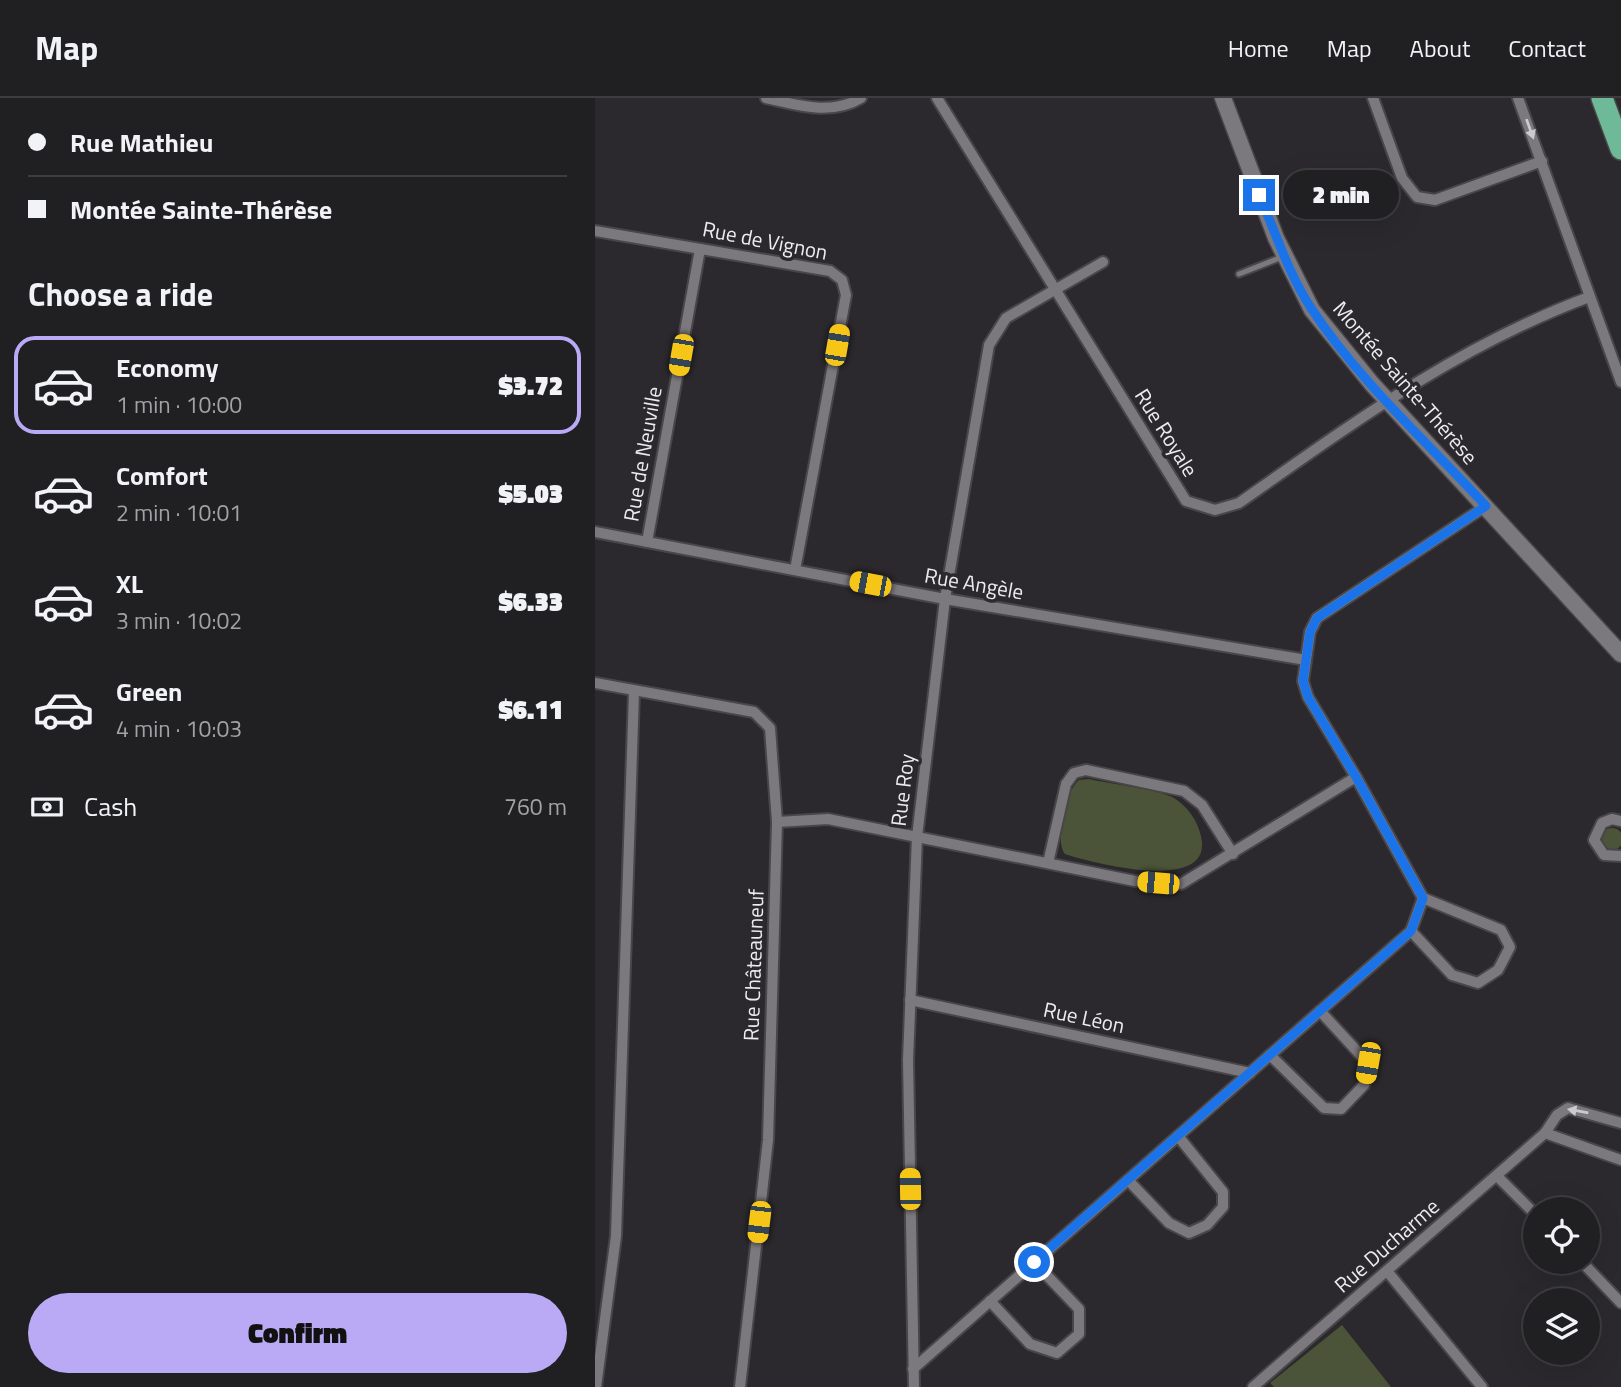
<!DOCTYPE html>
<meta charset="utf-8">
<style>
:root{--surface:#201f22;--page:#28272a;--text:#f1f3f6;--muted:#a2a2a5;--line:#3d3d40;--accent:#baaaf6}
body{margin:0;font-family:"Titillium Web",sans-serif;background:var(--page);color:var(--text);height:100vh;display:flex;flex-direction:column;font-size:26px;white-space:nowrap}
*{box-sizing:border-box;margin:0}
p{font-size:23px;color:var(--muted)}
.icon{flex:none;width:38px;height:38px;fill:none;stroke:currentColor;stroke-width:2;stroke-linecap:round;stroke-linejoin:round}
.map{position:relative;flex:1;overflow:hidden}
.drawer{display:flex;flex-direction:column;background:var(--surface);width:595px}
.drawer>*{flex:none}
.banner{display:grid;align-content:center;height:154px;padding:0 28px;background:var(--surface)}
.fabs{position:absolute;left:928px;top:1099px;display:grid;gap:14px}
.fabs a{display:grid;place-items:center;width:77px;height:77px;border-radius:50%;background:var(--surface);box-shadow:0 7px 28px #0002,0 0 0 2px var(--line);font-size:35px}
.end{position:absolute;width:32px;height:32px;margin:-16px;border:9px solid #1a73e8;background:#fff;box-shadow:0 0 0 4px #fff}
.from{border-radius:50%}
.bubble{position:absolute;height:49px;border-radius:24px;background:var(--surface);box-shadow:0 7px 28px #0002,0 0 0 2px var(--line);font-size:23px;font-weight:800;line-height:49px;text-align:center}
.car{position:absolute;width:21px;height:42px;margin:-21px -10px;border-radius:9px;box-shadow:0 0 5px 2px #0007;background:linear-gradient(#f5c518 24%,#345 0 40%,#f5c518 0 76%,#345 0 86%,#f5c518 0)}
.banner b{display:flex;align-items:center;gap:24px;height:66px;font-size:26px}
.banner b+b{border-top:2px solid var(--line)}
.banner i{width:18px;height:18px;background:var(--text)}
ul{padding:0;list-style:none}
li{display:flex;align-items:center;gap:21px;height:98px;margin:0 14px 10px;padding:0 14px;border:4px solid transparent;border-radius:21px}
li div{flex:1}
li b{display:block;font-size:26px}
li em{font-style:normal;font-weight:800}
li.active{border-color:var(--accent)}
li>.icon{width:63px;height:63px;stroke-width:1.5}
h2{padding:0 28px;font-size:32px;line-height:84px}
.pay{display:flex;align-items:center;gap:18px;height:77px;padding:0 28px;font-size:26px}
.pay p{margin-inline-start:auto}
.cta{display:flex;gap:14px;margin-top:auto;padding:14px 28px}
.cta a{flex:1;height:80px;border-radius:42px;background:var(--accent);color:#111;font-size:28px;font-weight:800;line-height:80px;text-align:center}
header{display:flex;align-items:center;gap:42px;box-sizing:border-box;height:98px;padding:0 35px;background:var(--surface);border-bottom:2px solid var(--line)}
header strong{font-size:33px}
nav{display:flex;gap:38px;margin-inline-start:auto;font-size:24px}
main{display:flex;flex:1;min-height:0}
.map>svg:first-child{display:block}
.green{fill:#4b5338}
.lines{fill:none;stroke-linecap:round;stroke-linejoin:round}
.lane-casing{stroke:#484649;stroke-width:9}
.street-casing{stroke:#484649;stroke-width:14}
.secondary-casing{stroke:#484649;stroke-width:19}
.highway-casing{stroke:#484649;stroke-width:24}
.lane{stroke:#7c797e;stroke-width:5}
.street{stroke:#7c797e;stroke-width:10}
.secondary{stroke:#7c797e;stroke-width:16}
.highway{stroke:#6eba98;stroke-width:21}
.oneway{fill:#cbcacc}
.route{stroke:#1a73e8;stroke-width:9}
.labels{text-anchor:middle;stroke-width:7;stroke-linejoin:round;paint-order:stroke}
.street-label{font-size:21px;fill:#edecee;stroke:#2b292d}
</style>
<header>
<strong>Map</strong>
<nav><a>Home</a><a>Map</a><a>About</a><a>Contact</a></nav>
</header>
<main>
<section class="drawer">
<div class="banner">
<b><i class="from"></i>Rue Mathieu</b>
<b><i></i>Montée Sainte-Thérèse</b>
</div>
<h2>Choose a ride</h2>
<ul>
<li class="active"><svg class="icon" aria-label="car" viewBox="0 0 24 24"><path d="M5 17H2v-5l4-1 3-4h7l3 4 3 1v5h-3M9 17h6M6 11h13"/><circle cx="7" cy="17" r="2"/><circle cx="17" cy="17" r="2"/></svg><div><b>Economy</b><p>1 min · 10:00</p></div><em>$3.72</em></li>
<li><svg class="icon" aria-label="car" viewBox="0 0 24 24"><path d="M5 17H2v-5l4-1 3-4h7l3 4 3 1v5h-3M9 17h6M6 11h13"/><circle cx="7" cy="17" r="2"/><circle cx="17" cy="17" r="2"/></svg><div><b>Comfort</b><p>2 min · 10:01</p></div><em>$5.03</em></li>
<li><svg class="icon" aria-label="car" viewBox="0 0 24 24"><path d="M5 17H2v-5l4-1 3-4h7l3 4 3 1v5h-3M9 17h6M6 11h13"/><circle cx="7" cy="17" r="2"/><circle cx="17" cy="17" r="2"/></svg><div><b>XL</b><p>3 min · 10:02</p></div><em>$6.33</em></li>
<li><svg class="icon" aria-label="car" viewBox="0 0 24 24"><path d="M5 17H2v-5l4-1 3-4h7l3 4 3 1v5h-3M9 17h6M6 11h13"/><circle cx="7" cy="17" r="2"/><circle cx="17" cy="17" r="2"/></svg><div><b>Green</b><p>4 min · 10:03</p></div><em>$6.11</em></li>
</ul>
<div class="pay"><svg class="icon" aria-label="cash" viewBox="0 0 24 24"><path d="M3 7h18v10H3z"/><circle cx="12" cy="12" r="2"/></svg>Cash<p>760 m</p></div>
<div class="cta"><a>Confirm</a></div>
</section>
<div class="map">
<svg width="1026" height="1289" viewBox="0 0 1026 1289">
<rect width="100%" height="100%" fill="#2b292d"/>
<g class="green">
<path d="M494,681c21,5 68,10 85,19 14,9 23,22 27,38 14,59 -109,27 -136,18 -11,-13 1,-64 14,-74z"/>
<circle cx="1017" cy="741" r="11"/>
<path d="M747,1227l49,62h-117l-4,-4z"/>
</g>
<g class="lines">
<defs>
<path id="lane" d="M644,176l43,-17"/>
<g id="street">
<path d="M171,0c32,7 65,18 95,0"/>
<path d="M342,0l249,403 29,9 24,-7c114,-80 219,-157 350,-206"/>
<path d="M778,0l29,80 15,19 18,3 107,-39"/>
<path d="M923,0l103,284"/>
<path d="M0,133l235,40 12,9 4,15 -51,275"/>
<path d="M0,434l350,67 361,61"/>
<path d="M52,444l53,-293"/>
<path d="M0,585l159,29 16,16 7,94 -9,318 -28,247"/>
<path d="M1026,723l-9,-2 -10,4 -8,17 10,15 17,1"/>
<path d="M182,724l51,-3 307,62 46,3 175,-107"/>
<path d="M453,765l18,-79 8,-11 12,-3 98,21 18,14 31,49"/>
<path d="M816,833l41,44 26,8 20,-13 12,-23 -9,-17 -78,-32"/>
<path d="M315,902l340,73"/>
<path d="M675,957l54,53 17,1 23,-24 4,-22 -48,-52"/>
<path d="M950,1035l76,27"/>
<path d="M902,1078l38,38"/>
<path d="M533,1082l41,43 20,10 18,-8 16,-18v-15l-45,-56"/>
<path d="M987,1164l39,41"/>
<path d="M792,1173l95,116"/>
<path d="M395,1203l40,43 27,9 22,-19v-25l-45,-47"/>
<path d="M318,1271l498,-438 12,-33 -67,-121 -48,-80 -5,-16 7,-49 7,-14 169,-112"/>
<path d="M1,1289l20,-151 18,-544"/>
<path d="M319,1289l-6,-327 9,-223 28,-238 44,-254 17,-27 97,-56"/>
<path d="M658,1289l292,-254 12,-18 11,-7 53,15"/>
</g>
<path id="secondary" d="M628,0l53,140 36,72 60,74 249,270"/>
<path id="highway" d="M1007,0l19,51"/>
</defs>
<use href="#lane" class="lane-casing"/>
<use href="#street" class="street-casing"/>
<use href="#secondary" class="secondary-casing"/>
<use href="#highway" class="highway-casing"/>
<use href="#lane" class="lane"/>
<use href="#street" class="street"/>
<use href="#secondary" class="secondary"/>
<use href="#highway" class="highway"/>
</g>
<defs><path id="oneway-solid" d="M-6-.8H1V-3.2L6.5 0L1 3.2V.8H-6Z" transform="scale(1.75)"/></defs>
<g class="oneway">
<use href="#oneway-solid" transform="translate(935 31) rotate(70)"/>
<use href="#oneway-solid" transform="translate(983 1013) rotate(-170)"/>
</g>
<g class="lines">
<path class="route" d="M439,1164l377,-331 12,-33 -67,-121 -48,-80 -5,-16 7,-49 7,-14 169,-112c-59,-64 -127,-125 -175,-198 -23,-35 -35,-75 -52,-113"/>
</g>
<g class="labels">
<g class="street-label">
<text transform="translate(170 143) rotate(11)" y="7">Rue de Vignon</text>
<text transform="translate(810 285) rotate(49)" y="7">Montée Sainte-Thérèse</text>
<text transform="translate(571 335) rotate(58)" y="7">Rue Royale</text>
<text transform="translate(48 356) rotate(-80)" y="7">Rue de Neuville</text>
<text transform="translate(379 486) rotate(10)" y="7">Rue Angèle</text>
<text transform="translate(308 692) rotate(-83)" y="7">Rue Roy</text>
<text transform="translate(159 867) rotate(-88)" y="7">Rue Châteauneuf</text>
<text transform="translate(489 920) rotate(12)" y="7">Rue Léon</text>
<text transform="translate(792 1148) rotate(-41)" y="7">Rue Ducharme</text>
</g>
</g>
</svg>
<div class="fabs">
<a><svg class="icon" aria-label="locate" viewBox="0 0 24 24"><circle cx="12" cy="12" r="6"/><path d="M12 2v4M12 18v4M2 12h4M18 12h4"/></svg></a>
<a><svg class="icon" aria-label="layers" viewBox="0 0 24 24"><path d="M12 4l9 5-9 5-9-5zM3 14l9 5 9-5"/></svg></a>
</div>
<i class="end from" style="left:439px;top:1164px"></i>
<i class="end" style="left:664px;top:97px"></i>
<div class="bubble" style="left:688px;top:72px;width:116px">2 min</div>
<i class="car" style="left:242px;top:247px;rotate:10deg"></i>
<i class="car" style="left:86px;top:257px;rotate:190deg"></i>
<i class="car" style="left:275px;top:486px;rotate:281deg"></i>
<i class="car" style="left:563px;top:785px;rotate:275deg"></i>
<i class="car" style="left:773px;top:965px;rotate:190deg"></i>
<i class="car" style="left:315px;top:1091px;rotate:359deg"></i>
<i class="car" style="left:164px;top:1124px;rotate:187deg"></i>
</div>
</main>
